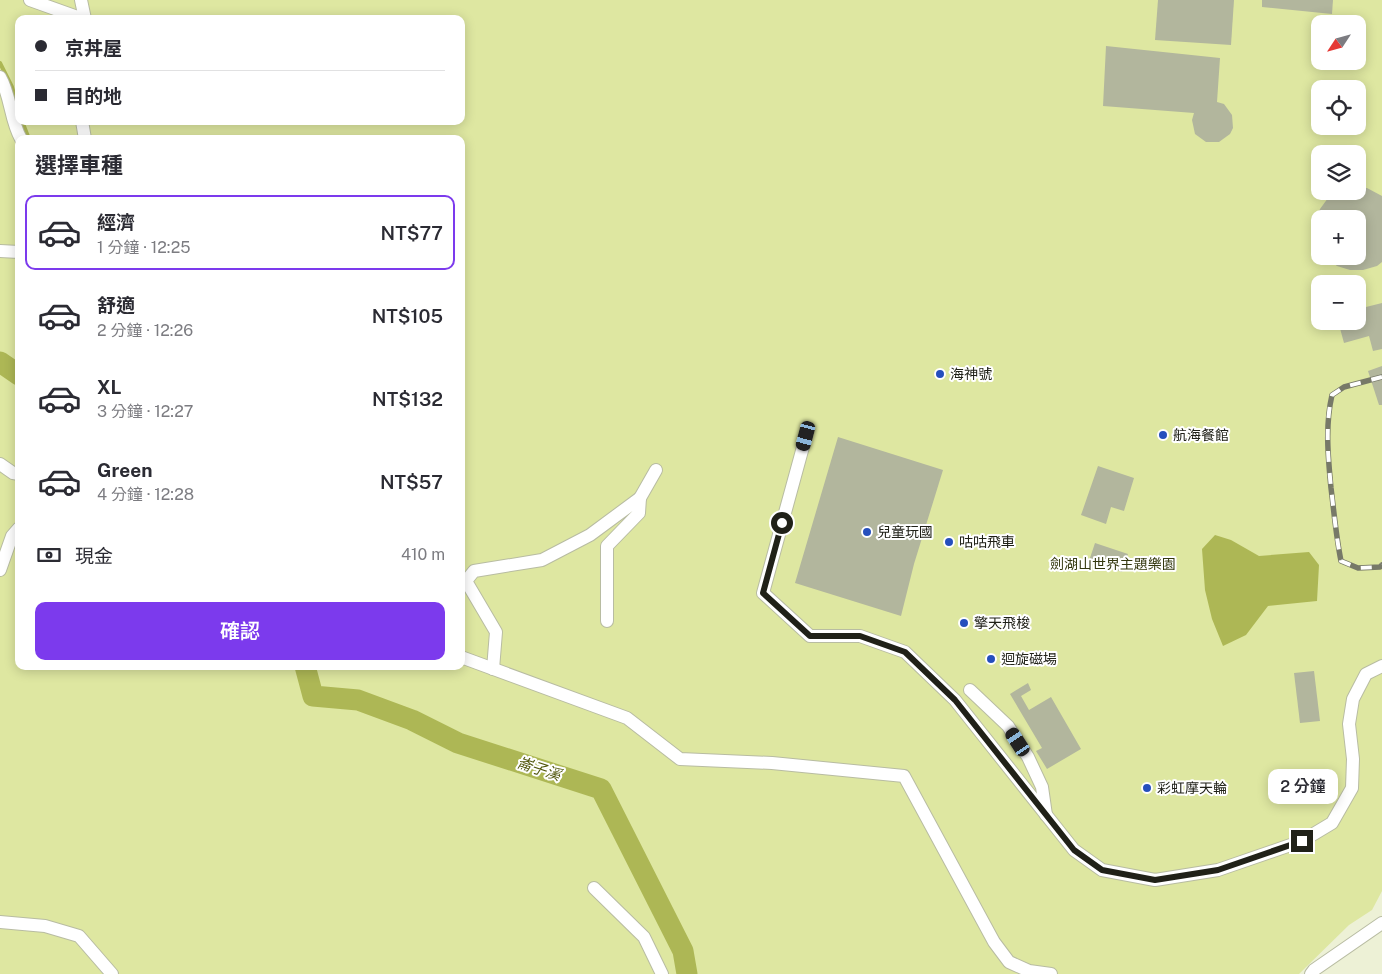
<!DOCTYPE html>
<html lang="zh-TW">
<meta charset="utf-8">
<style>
:root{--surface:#fff;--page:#f7f7f7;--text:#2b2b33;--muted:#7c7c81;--line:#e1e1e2;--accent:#7c3aed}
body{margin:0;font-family:"Public Sans","Noto Sans TC",sans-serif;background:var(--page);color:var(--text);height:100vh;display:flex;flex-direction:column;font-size:19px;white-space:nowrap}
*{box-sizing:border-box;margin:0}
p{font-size:16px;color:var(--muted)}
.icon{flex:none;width:28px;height:28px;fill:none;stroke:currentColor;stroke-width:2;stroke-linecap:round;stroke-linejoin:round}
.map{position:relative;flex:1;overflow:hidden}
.panel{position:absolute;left:15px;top:135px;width:450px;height:535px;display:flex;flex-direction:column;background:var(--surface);border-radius:10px;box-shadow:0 2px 12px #0003}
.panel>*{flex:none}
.hud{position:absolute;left:15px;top:15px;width:450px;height:110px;border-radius:10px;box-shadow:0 2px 12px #0003;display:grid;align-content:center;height:110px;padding:0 20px;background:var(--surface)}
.needle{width:32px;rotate:234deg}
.fabs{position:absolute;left:1311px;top:15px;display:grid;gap:10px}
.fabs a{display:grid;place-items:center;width:55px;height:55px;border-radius:10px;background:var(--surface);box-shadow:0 2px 12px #0003;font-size:25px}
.end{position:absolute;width:22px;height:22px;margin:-11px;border:6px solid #202118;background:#fff;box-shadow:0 0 0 2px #fff}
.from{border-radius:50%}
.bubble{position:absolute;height:35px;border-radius:10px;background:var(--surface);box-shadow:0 2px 12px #0003;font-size:16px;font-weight:600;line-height:35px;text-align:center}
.car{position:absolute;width:15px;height:30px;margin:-15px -8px;border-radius:6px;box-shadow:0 0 4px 1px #0007;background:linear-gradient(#222 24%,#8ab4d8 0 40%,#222 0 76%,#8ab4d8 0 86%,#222 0)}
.hud b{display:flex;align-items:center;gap:18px;height:48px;font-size:19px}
.hud b+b{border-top:1px solid var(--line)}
.hud i{width:12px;height:12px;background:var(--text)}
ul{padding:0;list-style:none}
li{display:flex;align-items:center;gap:15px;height:75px;margin:0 10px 8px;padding:0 10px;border:2px solid transparent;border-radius:10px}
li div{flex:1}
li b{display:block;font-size:19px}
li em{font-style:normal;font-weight:600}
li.current{border-color:var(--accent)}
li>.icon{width:45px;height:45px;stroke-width:1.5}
h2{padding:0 20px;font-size:22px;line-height:60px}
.pay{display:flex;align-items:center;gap:12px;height:55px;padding:0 20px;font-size:19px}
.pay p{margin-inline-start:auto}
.action{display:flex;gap:10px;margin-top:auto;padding:10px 20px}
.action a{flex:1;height:58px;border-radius:10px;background:var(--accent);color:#fff;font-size:20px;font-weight:600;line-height:58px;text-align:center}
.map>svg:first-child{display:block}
.green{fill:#dee7a1;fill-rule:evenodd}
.water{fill:#adb755}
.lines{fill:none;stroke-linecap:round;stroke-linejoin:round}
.stream{stroke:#adb755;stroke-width:4}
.river{stroke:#adb755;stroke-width:21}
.building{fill:#b2b69d}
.minor-casing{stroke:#b8bca2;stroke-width:14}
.minor{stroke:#fff;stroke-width:12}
.rail-casing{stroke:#777968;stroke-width:5.5}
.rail{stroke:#fff;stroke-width:4;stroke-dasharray:11;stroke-linecap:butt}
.route{stroke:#202118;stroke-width:6}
.poi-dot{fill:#254fbd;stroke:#fff;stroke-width:2}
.labels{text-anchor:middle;stroke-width:4;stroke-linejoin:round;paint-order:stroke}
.poi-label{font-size:14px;fill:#202118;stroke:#fff;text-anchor:start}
.park-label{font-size:14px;fill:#34380f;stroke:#fff}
.water-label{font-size:15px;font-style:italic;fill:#52580e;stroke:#fff}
</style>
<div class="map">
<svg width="1382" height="974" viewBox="0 0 1382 974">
<rect width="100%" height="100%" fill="#edf1d6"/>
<path class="green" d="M0,0h1382v891l-10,19 -23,15 -50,49h-1299zM19,19h442v102h-442zM1320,24h38v37h-38zM1320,89h38v37h-38zM19,139h442v527h-442zM1320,154h38v37h-38zM1320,219h38v37h-38zM1320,284h38v37h-38z"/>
<path class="water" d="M1215,535l16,5 28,16 50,-4 10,13 -2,36 -49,5 -22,29 -23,11 -11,-27 -7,-29 -3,-41z"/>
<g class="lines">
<g class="stream">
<path d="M0,63l12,24 7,24"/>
<path d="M22,121l7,18"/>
</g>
<g class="river">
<path d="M0,362l19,13"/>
<path d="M305,666l8,30 45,4 54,20 46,23 143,46 82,162 4,23"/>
</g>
</g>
<g class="building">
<path d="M1158,0h76l-3,45 -76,-5z"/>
<path d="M1262,0h71l-1,14 -70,-7z"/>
<path d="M1106,46l114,12 -3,44 7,2 8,11 1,13 -3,6 -11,8h-13l-11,-8 -3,-14 2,-7 -91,-7z"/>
<path d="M1358,187l9,1 15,8v66l-5,4 -14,4h-13l-13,-4 -12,-10h33v-37h-38v30l-5,-15v-13l5,-12 8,-11 10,-7h20z"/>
<path d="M1358,299h2l2,9 20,-5v46l-9,2 -4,-15 -25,7 -6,-22h20z"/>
<path d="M1382,366v39h-3l-11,-34z"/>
<path d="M838,437l105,33 -29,94 -13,52 -106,-33z"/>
<path d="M1098,466l36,12 -10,33 -13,-4 -5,17 -25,-9z"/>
<path d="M1095,543l33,11 -6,18 -33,-11z"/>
<path d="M1314,671l6,50 -20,2 -6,-50z"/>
<path d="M1028,683l3,7 -10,6 8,14 22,-13 30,52 -34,20 -11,-18 6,-3 -32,-54z"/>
</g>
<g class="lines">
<defs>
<g id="minor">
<path d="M30,0l53,19"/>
<path d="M81,0l4,19"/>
<path d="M0,77c11,19 10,43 21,62"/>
<path d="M82,121l3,18"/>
<path d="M0,251l19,1"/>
<path d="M806,436l-43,157 47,43h50l45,16 50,48 119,150 28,20 53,10 63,-10 84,-29 30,-18 20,-35 1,-29 -4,-35 4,-25 13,-25 16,-8"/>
<path d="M0,464l13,9 6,1"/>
<path d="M640,498l16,-28"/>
<path d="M0,570l12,-34 7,-8"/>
<path d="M461,657l166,61 53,41 92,4 132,13 90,166 15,20 20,9 22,3"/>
<path d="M493,669l3,-37 -30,-51 8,-10 68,-11 48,-25 50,-37 -1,15 -32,33v75"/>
<path d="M970,690l38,36 20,31 14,30 4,28"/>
<path d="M594,888l50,49 18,37"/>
<path d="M0,922l45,4 34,10 33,38"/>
<path d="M1311,974l3,-4 68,-47"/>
</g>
</defs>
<use href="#minor" class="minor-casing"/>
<use href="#minor" class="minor"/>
<defs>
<path id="rail" d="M1382,377l-38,10 -12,8c-7,30 -4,62 -1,93 3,24 5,48 10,73l17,7 22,-1 2,-2"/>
</defs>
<use href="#rail" class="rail-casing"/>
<use href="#rail" class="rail"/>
</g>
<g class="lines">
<path class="route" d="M782,523l-19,70 47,43h50l45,16 50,48 119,150 28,20 53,10 63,-10 84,-29"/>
</g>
<g class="poi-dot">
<circle cx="940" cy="374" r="5"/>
<circle cx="1163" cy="435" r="5"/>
<circle cx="867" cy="532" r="5"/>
<circle cx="949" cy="542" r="5"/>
<circle cx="964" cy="623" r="5"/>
<circle cx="991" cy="659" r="5"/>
<circle cx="1147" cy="788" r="5"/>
</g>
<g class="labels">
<g class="poi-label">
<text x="950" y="379">海神號</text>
<text x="1173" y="440">航海餐館</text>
<text x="877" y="537">兒童玩國</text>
<text x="959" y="547">咕咕飛車</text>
<text x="974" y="628">擎天飛梭</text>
<text x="1001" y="664">迴旋磁場</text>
<text x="1157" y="793">彩虹摩天輪</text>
</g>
<g class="park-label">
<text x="1113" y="569">劍湖山世界主題樂園</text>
</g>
<g class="water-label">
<text transform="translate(539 769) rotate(18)" y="5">崙子溪</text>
</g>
</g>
</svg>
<div class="fabs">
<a><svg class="needle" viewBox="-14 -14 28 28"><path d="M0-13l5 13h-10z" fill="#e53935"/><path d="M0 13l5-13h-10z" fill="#7c7c81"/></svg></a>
<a><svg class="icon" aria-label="locate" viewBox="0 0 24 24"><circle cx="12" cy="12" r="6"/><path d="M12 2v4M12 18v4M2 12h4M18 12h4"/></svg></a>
<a><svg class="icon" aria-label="layers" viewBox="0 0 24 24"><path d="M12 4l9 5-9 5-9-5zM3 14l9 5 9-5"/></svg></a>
<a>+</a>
<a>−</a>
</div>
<i class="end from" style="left:782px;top:523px"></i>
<i class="end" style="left:1302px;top:841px"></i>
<div class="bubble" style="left:1268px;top:769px;width:70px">2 分鐘</div>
<i class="car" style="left:806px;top:436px;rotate:195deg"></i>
<i class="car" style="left:1018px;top:742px;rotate:327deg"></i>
<div class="hud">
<b><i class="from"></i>京丼屋</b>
<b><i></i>目的地</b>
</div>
<section class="panel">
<h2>選擇車種</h2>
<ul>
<li class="current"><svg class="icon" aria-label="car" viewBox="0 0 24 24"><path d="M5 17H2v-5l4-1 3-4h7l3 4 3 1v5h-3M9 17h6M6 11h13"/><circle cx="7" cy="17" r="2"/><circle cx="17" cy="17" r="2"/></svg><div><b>經濟</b><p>1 分鐘 · 12:25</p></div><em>NT$77</em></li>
<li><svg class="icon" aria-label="car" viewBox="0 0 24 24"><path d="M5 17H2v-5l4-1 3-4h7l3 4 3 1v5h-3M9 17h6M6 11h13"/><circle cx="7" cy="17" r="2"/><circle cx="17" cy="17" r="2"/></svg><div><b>舒適</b><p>2 分鐘 · 12:26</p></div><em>NT$105</em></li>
<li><svg class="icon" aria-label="car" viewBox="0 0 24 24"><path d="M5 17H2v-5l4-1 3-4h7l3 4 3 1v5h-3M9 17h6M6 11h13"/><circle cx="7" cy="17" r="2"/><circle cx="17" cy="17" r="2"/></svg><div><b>XL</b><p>3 分鐘 · 12:27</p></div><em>NT$132</em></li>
<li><svg class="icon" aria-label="car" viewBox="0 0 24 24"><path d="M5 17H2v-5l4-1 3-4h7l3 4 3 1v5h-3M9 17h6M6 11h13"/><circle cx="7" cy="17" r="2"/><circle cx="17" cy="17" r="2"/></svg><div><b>Green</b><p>4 分鐘 · 12:28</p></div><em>NT$57</em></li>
</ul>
<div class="pay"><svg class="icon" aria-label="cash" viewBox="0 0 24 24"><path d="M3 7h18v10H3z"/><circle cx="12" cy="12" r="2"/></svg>現金<p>410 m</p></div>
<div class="action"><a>確認</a></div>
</section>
</div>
